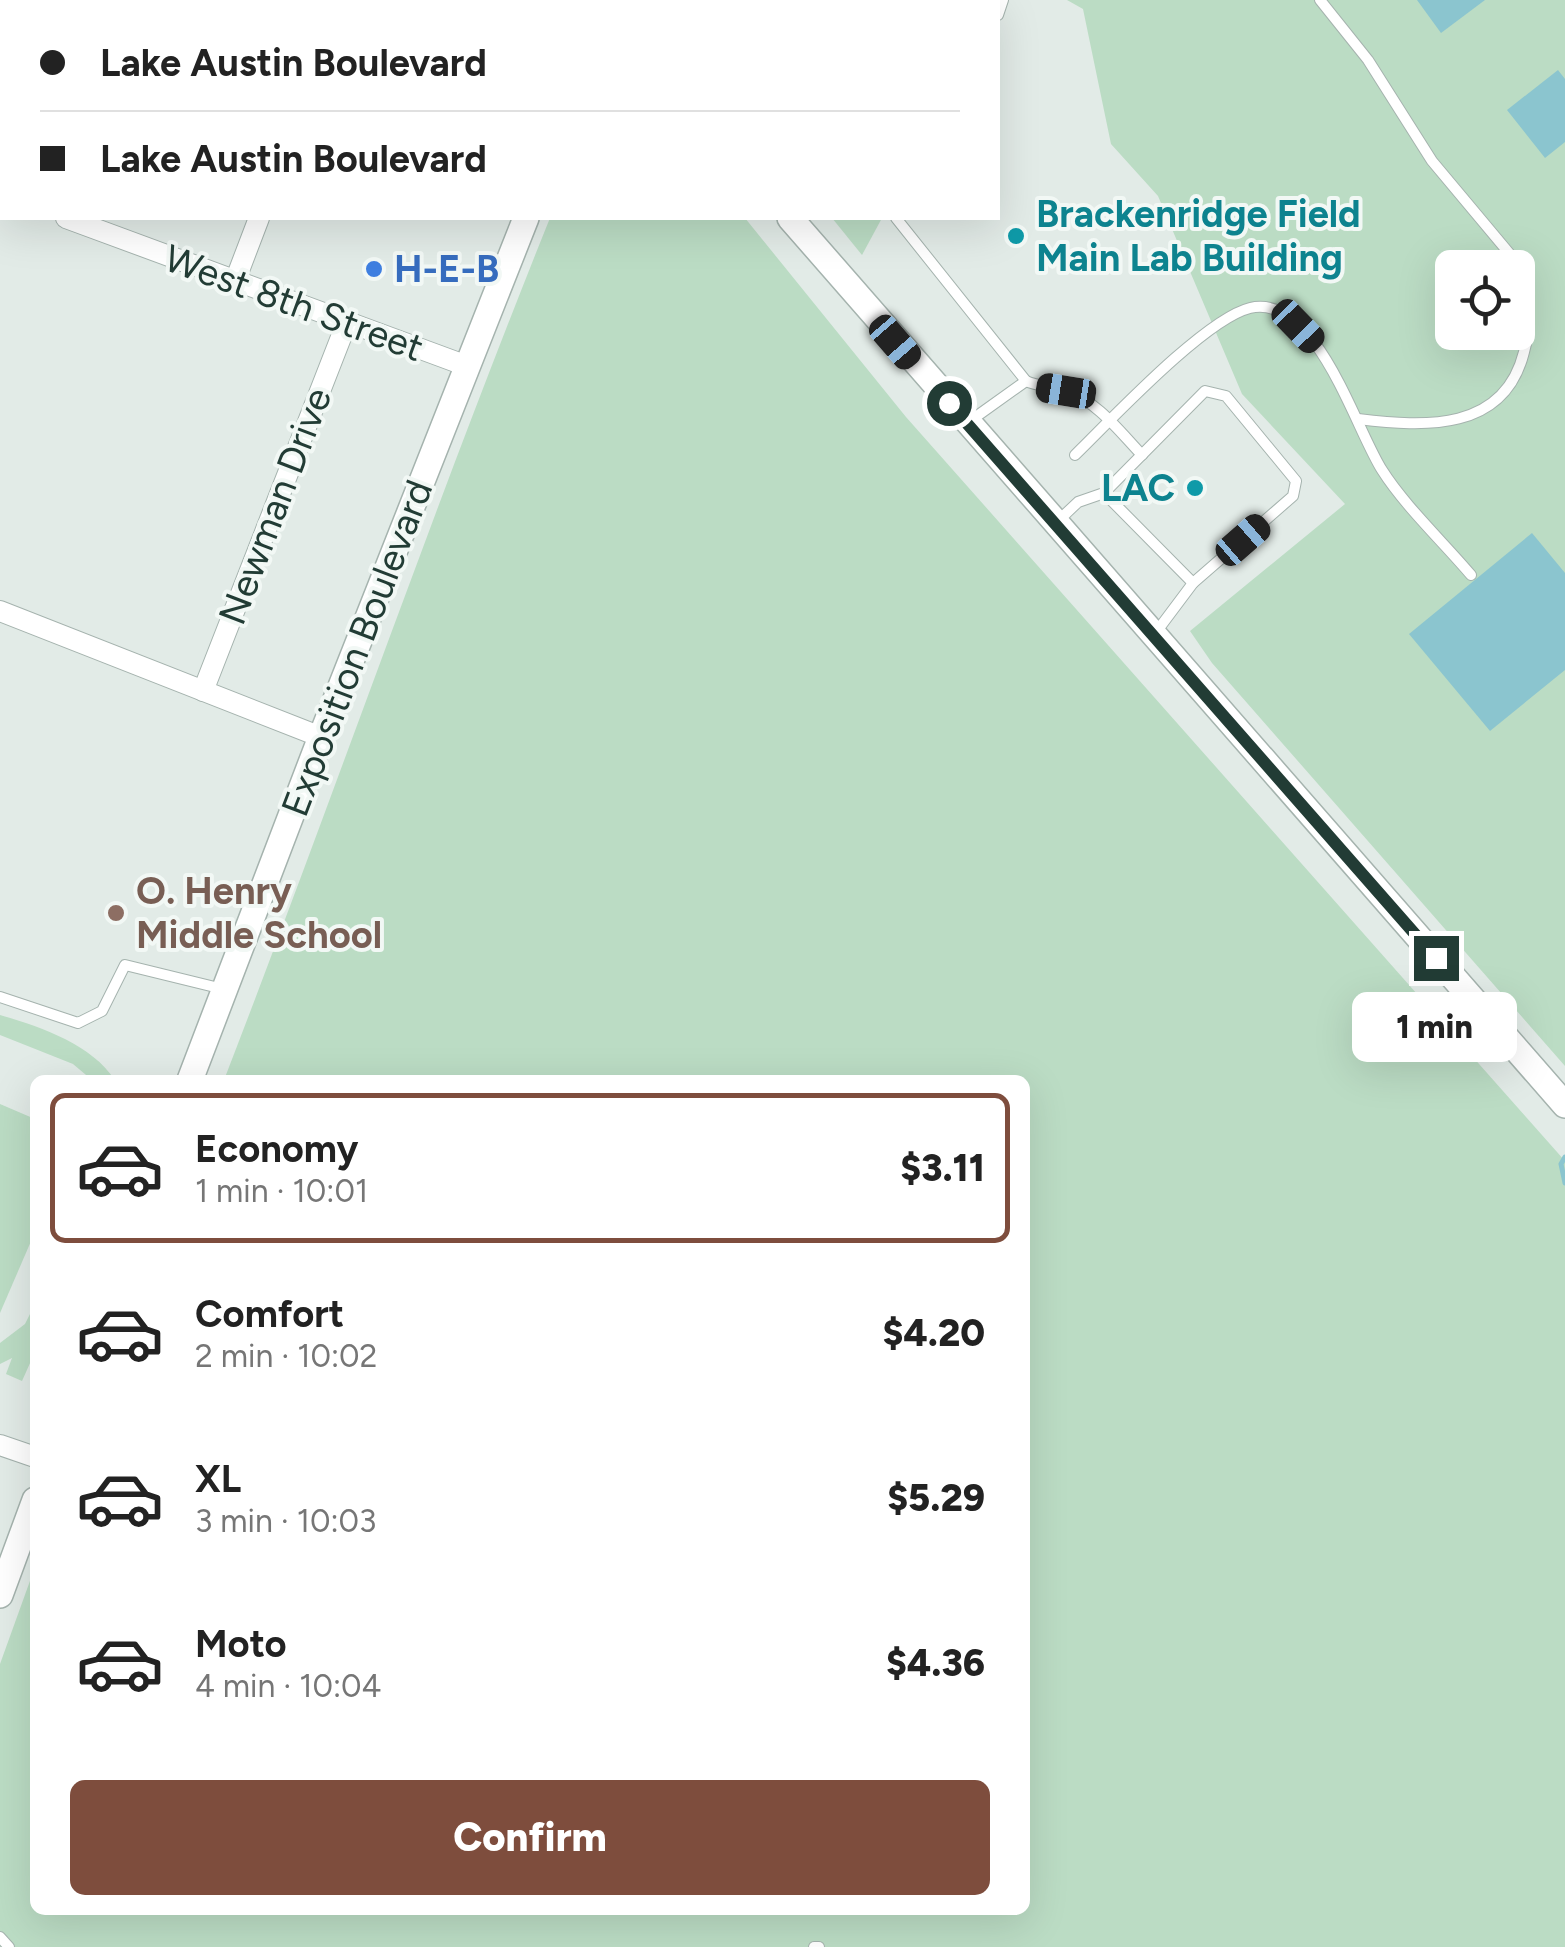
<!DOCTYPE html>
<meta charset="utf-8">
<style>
:root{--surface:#fff;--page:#f6f6f6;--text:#222;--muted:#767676;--line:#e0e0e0;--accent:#7e4d3d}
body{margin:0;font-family:Figtree,sans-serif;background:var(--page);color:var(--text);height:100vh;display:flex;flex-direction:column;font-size:38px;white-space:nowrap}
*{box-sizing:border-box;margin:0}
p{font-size:32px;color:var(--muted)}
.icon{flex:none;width:55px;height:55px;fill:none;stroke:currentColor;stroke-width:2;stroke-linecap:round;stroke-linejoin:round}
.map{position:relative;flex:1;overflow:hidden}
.drawer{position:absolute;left:30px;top:1075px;width:1000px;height:840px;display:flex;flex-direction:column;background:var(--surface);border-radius:15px;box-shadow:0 10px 40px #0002}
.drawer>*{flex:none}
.hud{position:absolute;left:0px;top:0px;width:1000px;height:220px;box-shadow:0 10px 40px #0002;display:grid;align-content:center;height:220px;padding:0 40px;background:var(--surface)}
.tools{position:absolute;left:1435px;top:250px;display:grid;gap:20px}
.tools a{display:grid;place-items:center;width:100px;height:100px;border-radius:15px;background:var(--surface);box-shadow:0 10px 40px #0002;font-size:50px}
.end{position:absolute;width:45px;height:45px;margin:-22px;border:12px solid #223c35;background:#fff;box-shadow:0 0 0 5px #fff}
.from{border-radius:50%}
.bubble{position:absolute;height:70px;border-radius:15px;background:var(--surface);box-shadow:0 10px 40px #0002;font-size:32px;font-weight:800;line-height:70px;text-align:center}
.car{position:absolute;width:30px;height:60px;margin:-30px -15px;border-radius:12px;box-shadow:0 0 8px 2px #0007;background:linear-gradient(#222 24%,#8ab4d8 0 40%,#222 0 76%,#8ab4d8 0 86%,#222 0)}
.hud b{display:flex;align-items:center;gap:35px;height:95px;font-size:38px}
.hud b+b{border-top:2px solid var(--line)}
.hud i{width:25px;height:25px;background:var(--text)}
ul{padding:18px 0 0;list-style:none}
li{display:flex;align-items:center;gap:30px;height:150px;margin:0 20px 15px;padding:0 20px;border:5px solid transparent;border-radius:15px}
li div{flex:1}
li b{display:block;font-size:38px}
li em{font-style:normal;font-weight:800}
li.selected{border-color:var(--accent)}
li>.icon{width:90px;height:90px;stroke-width:1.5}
.button{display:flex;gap:20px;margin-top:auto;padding:20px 40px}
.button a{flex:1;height:115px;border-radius:15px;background:var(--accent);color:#fff;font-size:40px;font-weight:800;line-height:115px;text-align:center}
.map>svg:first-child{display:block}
.green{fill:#bbdcc4;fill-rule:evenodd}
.water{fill:#8bc5cf}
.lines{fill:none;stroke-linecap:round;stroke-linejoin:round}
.stream{stroke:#8bc5cf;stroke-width:5}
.service-casing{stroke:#a5b3ae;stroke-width:12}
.minor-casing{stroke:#a5b3ae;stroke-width:22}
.tertiary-casing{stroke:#a5b3ae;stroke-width:28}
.secondary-casing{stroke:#a0b7af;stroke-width:32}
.service{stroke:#fff;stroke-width:10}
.minor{stroke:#fff;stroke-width:20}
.tertiary{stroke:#fff;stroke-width:25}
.secondary{stroke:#fff;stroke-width:30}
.route{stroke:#223c35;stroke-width:12}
.culture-dot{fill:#0f9aa8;stroke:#f2f8f5;stroke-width:4}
.shop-dot{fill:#3f7fe0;stroke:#f2f8f5;stroke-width:4}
.education-dot{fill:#8d6e63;stroke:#f2f8f5;stroke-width:4}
.labels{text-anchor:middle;stroke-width:8;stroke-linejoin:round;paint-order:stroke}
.culture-label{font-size:38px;font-weight:bold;fill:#0d838f;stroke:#f2f8f5;text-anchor:start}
.shop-label{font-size:38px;font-weight:bold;fill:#366cbe;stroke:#f2f8f5;text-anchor:start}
.street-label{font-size:38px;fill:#223c35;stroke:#f2f8f5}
.education-label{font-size:38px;font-weight:bold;fill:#785e54;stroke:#f2f8f5;text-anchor:start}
</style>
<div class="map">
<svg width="1565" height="1947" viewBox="0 0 1565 1947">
<rect width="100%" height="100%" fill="#e2ebe7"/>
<g class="green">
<path d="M659,0h343l-4,2z"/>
<path d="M1067,0h498v1066l-353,-403 -22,-32 155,-127 -103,-110 -84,-198 -47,-52 -28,-135zM1452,268h66v64h-66z"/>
<path d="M550,218h195l161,199 659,744v786h-1565v-283l35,-97v343h990v-830h-801c111,-287 211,-577 326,-862z"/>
<path d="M832,218h50l-20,37z"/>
<path d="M0,1015c41,12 91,29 115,65h-23l-19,-16 -73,-29z"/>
<path d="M0,1104l35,15v113l-35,81z"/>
<path d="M35,1304v48l-13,29 -16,-7 6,-16 -12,6v-21l25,-19z"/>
</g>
<g class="water">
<path d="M1417,0h68l-44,33z"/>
<path d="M1558,70l7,9v63l-20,16 -38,-48z"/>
<path d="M1532,533l33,40v97l-75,61 -81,-97z"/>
</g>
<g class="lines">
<path class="stream" d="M1565,1157l-4,7 4,19"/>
<defs>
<g id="service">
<path d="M720,0l1,2"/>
<path d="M1320,0l48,60 64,101 77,92 7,15"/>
<path d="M998,15l5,-15"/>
<path d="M896,218l130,163c13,6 26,5 40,10 31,10 54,41 76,64"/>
<path d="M1358,419c67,8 146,13 166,-67 8,-28 6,-56 -6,-82"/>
<path d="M970,421l56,-40"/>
<path d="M1075,455c36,-35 130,-136 175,-147 66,-15 105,120 132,162 22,35 62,73 89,105"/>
<path d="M1104,493l89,90"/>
<path d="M1058,521l20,-19 26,-9 101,-102 21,5 70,85 -3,15 -100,87 -39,52"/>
<path d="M0,997l78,26 24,-12 23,-46 98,24"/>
<path d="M0,1937l9,10"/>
<path d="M814,1947h5"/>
</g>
<g id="minor">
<path d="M76,2l1,-2"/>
<path d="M339,2l1,-2"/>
<path d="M0,140l2,1"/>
<path d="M0,199l2,-7"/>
<path d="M66,218l401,148"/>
<path d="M235,281l24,-63"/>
<path d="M0,611l321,126"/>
<path d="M203,691l144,-369"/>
<path d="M0,1445l35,12"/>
</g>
<g id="tertiary">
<path d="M790,218l775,887"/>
<path d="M190,1080l131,-343 205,-519"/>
<path d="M0,1595l35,-95"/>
</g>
<path id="secondary" d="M608,0l2,2"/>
</defs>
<use href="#service" class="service-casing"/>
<use href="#minor" class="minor-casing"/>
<use href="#tertiary" class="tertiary-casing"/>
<use href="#secondary" class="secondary-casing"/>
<use href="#service" class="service"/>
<use href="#minor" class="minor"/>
<use href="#tertiary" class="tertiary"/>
<use href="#secondary" class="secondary"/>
</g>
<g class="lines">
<path class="route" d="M949,403l487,555"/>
</g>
<g class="culture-dot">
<circle cx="1016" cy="236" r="10"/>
<circle cx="1195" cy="488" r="10"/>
</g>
<circle class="shop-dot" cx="374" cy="269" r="10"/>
<circle class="education-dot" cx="116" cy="913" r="10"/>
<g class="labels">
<g class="culture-label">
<text x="1036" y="227">Brackenridge Field<tspan x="1036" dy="44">Main Lab Building</tspan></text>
<text x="1175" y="501" text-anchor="end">LAC</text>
</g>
<g class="shop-label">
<text x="394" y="282">H-E-B</text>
</g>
<g class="street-label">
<text transform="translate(294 303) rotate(20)" y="13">West 8th Street</text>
<text transform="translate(275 506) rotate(-69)" y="13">Newman Drive</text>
<text transform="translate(357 648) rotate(-69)" y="13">Exposition Boulevard</text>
</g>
<g class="education-label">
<text x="136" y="904">O. Henry<tspan x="136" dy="44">Middle School</tspan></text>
</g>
</g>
</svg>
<div class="tools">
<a><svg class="icon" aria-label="locate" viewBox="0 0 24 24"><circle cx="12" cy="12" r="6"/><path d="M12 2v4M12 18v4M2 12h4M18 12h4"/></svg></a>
</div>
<i class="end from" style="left:949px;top:403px"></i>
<i class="end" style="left:1436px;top:958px"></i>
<div class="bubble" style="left:1352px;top:992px;width:165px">1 min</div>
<i class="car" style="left:1298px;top:326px;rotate:136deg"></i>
<i class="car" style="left:895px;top:342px;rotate:139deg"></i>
<i class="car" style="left:1066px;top:391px;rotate:279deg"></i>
<i class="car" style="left:1243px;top:540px;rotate:49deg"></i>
<div class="hud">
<b><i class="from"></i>Lake Austin Boulevard</b>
<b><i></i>Lake Austin Boulevard</b>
</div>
<section class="drawer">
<ul>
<li class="selected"><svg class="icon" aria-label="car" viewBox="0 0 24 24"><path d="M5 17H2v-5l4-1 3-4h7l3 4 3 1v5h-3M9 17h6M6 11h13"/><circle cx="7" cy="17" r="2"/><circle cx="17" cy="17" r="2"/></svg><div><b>Economy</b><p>1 min · 10:01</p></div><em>$3.11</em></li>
<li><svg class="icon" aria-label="car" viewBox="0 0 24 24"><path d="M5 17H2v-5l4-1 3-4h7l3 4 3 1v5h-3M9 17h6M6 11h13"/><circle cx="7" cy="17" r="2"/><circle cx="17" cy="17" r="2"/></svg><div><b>Comfort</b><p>2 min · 10:02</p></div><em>$4.20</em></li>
<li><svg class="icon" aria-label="car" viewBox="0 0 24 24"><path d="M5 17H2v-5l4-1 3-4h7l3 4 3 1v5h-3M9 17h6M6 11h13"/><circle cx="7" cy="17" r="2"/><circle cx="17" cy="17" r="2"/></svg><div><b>XL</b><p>3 min · 10:03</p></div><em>$5.29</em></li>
<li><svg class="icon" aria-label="car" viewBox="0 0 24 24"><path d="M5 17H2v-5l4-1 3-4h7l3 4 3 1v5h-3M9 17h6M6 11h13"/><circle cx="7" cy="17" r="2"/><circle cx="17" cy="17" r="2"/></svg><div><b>Moto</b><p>4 min · 10:04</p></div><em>$4.36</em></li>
</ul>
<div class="button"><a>Confirm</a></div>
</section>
</div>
